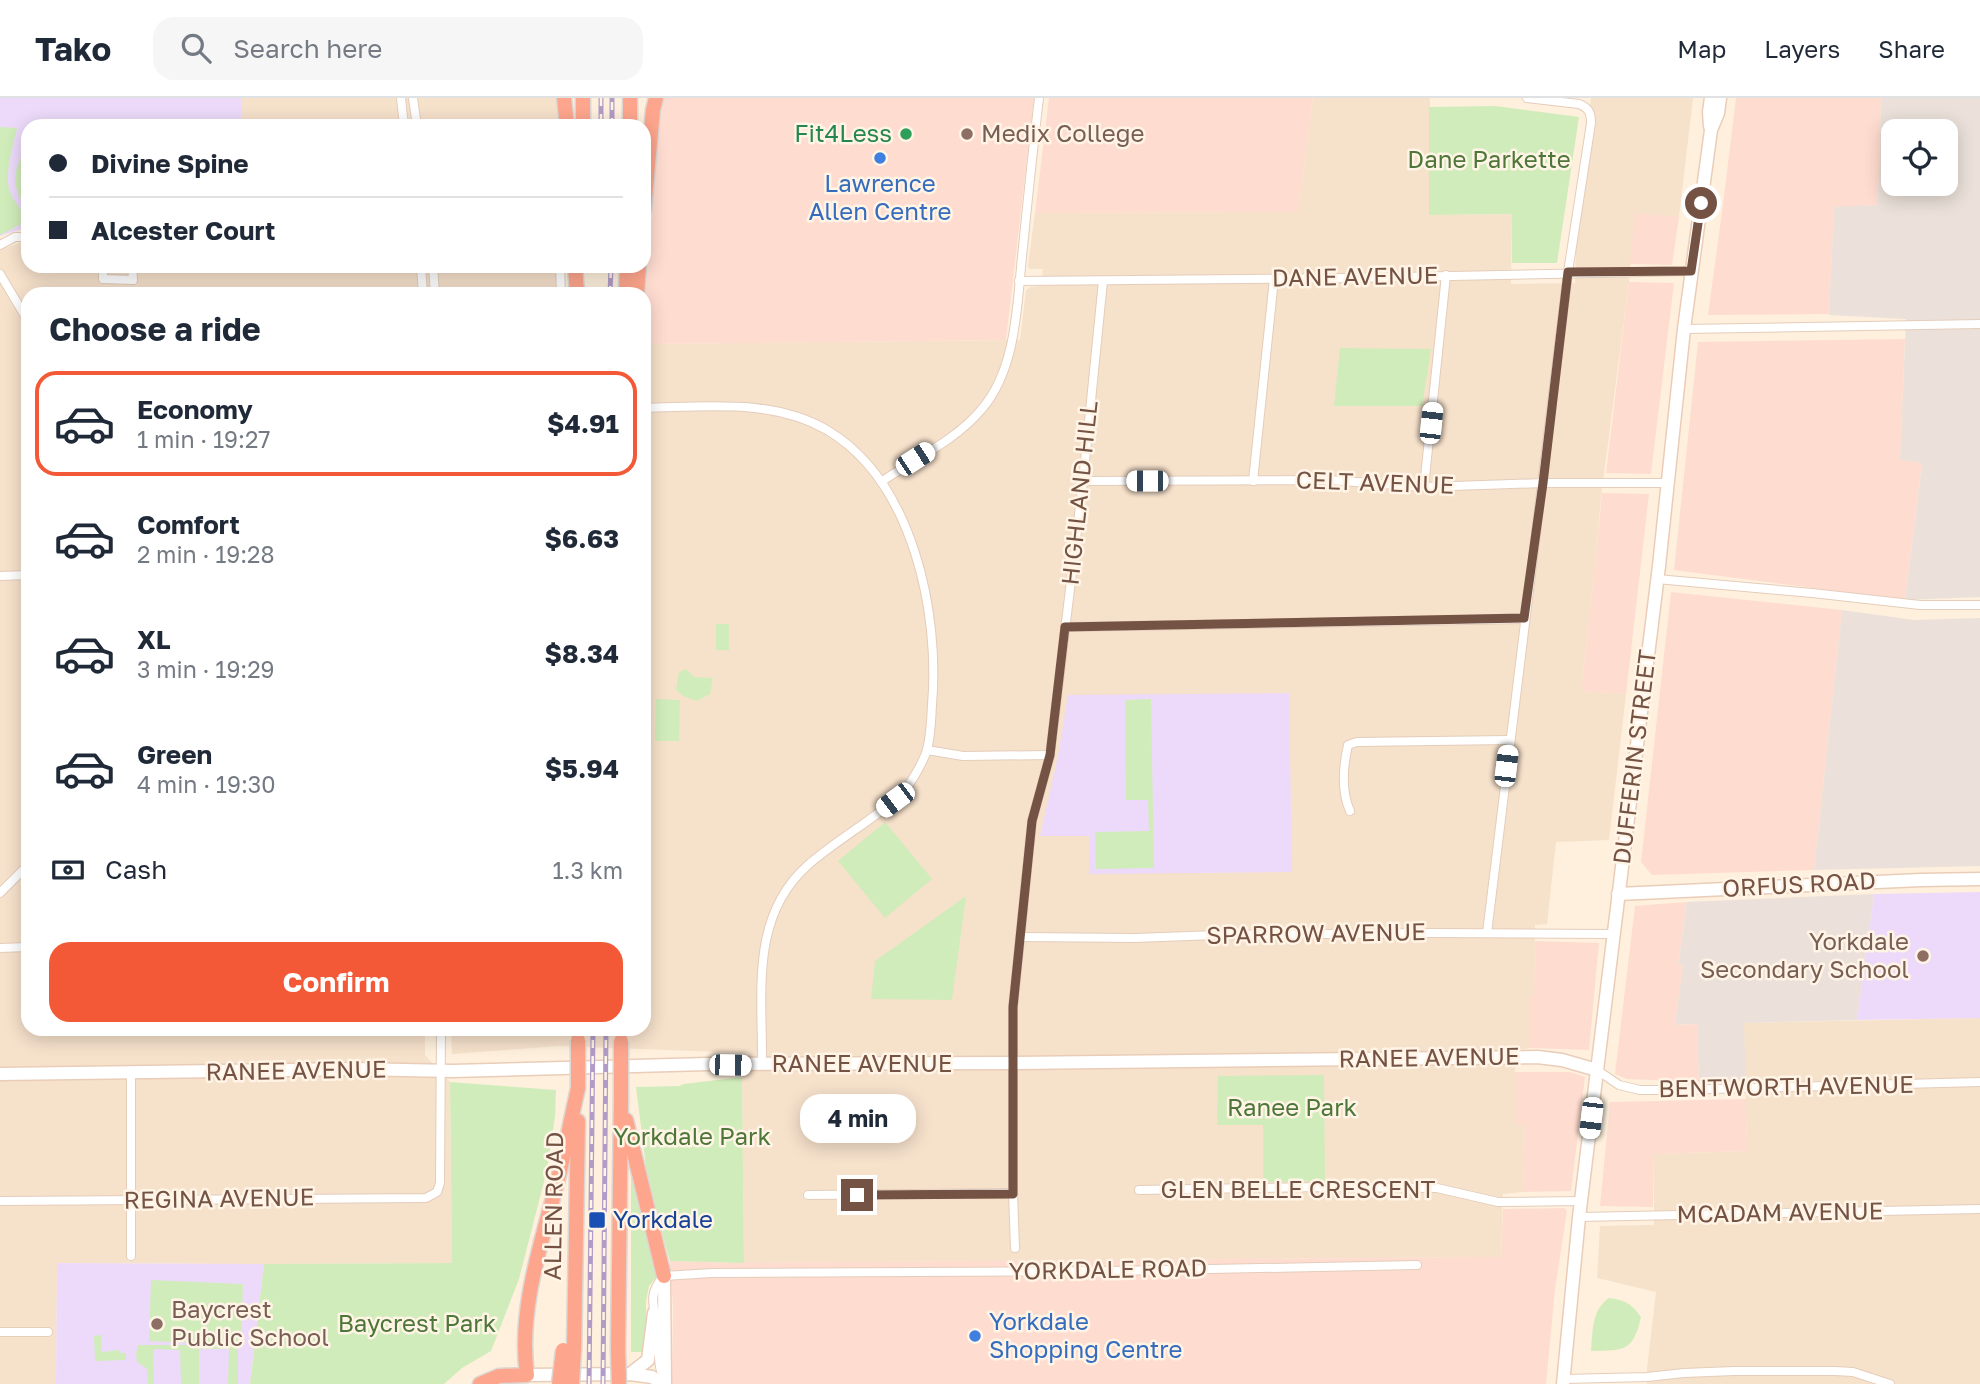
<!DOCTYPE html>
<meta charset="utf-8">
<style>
:root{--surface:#fff;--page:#f6f6f7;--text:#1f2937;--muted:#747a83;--line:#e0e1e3;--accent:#f35936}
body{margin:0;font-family:"Golos Text",sans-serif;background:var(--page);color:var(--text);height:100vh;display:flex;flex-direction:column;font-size:26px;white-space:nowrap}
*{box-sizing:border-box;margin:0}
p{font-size:23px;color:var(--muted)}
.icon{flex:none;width:38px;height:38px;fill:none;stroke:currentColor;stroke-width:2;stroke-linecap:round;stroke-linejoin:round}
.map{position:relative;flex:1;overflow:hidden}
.panel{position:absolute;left:21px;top:189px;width:630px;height:749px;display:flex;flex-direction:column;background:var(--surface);border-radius:21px;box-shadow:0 4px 18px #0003}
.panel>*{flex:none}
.banner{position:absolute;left:21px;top:21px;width:630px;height:154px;border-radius:21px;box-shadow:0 4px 18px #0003;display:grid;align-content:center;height:154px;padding:0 28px;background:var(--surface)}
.controls{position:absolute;left:1881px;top:21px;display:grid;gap:14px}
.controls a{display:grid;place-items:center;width:77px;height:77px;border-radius:14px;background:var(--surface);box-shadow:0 4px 18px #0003;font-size:35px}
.end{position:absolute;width:32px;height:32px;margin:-16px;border:9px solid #755344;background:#fff;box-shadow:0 0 0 4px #fff}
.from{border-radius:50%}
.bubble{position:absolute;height:49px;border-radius:21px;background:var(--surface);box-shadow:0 4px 18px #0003;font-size:23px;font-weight:700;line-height:49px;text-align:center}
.car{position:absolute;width:21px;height:42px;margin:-21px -10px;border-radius:9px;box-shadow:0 0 5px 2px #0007;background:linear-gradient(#fff 24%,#345 0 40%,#fff 0 76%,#345 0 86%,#fff 0)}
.banner b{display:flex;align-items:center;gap:24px;height:66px;font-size:26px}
.banner b+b{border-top:2px solid var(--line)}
.banner i{width:18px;height:18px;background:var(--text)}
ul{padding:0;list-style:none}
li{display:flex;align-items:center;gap:21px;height:105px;margin:0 14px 10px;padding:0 14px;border:4px solid transparent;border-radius:21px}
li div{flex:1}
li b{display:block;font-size:26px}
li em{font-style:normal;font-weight:700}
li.selected{border-color:var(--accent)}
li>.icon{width:63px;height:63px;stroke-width:1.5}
h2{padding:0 28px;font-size:32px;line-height:84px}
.pay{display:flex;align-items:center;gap:18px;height:77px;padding:0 28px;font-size:26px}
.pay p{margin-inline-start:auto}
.primary-button{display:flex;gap:14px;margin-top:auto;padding:14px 28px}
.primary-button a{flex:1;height:80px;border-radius:21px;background:var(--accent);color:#fff;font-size:28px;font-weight:700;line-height:80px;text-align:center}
header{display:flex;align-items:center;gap:42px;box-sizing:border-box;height:98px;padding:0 35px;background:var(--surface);border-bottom:2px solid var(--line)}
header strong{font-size:33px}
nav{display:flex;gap:38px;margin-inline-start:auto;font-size:24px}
.search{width:490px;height:63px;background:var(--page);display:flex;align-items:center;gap:18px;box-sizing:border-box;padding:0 24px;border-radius:21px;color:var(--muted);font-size:26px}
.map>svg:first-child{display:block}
.residential{fill:#f6e1cb}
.commercial{fill:#ffdcd0}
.industrial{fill:#ebe1da;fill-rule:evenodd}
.education{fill:#eddafa}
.green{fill:#d1ecbb}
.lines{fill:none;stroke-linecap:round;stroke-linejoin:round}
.street-casing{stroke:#e4cdbb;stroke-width:10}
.secondary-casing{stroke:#eacdb8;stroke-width:15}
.highway-casing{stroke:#ded6d2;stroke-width:17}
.street{stroke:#fff;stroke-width:8}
.secondary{stroke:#fff;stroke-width:12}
.highway{stroke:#fea68d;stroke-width:14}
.rail-casing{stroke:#b19cc7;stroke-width:5}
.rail{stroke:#fff4e5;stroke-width:2.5;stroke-dasharray:8;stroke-linecap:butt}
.highway-bridge-casing{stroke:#ded6d2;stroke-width:17;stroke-linecap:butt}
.highway-bridge{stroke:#fea68d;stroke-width:14}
.route{stroke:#755344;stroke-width:9}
.leisure-dot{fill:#2e9e5b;stroke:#fff4e5;stroke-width:2.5}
.education-dot{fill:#8d6e63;stroke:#fff4e5;stroke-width:2.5}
.shop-dot{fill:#3f7fe0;stroke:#fff4e5;stroke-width:2.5}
.transit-dot{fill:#1a4fb4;stroke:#fff4e5;stroke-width:2.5}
.labels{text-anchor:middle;stroke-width:5;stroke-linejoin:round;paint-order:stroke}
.leisure-label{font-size:24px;fill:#27864d;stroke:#fff4e5;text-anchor:end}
.education-label{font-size:24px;fill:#785e54;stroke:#fff4e5;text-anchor:start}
.park-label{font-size:24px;fill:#4d7639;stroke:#fff4e5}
.shop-label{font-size:24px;fill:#366cbe;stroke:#fff4e5}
.street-label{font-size:24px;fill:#755344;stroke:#fff4e5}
.transit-label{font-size:24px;fill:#164399;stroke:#fff4e5;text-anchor:start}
</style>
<header>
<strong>Tako</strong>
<div class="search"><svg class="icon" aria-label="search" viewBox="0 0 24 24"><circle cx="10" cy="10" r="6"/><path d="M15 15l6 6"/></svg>Search here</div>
<nav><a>Map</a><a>Layers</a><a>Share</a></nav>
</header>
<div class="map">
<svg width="1980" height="1286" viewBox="0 0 1980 1286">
<rect width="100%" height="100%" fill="#fef0dd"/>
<g class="residential">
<path d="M241,0h315l4,28h-319z"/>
<path d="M1313,0h117l-1,117 83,-1 -1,70 64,-1 2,-75 14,-110h102l-14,119 -44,-3 -6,68 -28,215 -6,70 -14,124 45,3 -17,146 -53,2 -9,82 -12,1 -1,71h-5v52l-13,3 -1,21v52h10l-2,68 -20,2 -2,63 -757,6 -2,-186 7,-24 -190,-7 -107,8 -1,-25h193v-685l376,-4 6,-50 4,-3 11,-1 2,-17h-13l-2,-3 7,-53 263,-1z"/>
<path d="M28,142v26h537l1,28h-538v735h397v26l25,27 2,181 -188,1 -207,-1 -1,121h-56v-1134z"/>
<path d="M1980,920v366h-333v-15l9,-77 -59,-14 3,-52 54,-1v-71l93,-3 -3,-128z"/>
</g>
<g class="commercial">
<path d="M664,0h370l-28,242 -362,4v-28l14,-187z"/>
<path d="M1049,0h264l-15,114 -263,1z"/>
<path d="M1736,0h145l-3,107 -44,3 -5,106 -121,1 15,-111z"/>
<path d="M1635,115l44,4 -7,48 -42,-1z"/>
<path d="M1629,184l45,1 -23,191 -45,-1z"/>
<path d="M1905,241l-5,121 22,2 -17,138 -231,-30 24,-228z"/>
<path d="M1602,395l47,1 -23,200 -45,-3 14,-124z"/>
<path d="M1671,494l171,18 -28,260 -162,5 -11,-13z"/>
<path d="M1687,804l-9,62 5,1 -8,60 22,-1 2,58 -72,-3 -12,-5 20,-168z"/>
<path d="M1535,843l64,2 -10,107 -60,-2v-53h5z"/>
<path d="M1515,974h55l15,5 -14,114 -48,1 2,-67h-10z"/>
<path d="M1746,1001l1,52 -93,3 -1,53 -53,-1 10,-104z"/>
<path d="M1564,1110l3,3 -12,78 -9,95h-874l1,-77 -3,-46 74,2 757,-6 2,-48z"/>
</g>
<g class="industrial">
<path d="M1881,0h99v499l-75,3 17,-137 -22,-3 6,-141 -77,-4 5,-108 44,-2zM1894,33h52v53h-52z"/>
<path d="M1842,512l72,10 66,-2v248l-166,4z"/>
<path d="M1874,796l-17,126 -113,3 2,58 -47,1 -2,-58 -22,1 8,-60h-5l9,-63z"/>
</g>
<g class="education">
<path d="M0,0h241v28h-213v101l-28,9z"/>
<path d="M1289,595l3,179 -203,2 1,-38h-50l18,-80 10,-61z"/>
<path d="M1980,794v126l-123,2 17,-126z"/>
<path d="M57,1165l207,1 -14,120h-194z"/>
</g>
<g class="green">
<path d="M1495,8l84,11 -22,146h-45v-49l-83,1v-108z"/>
<path d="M0,29l17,1c-4,18 -13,46 -7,64 4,11 14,19 18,29l-28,14z"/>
<path d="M28,48c0,12 -8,22 -7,35 0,11 7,19 7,29 -18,-23 -16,-40 0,-64z"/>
<path d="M1340,250l91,1 -9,57h-88z"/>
<rect x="716" y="526" width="13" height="26"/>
<path d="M686,571l8,8 19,1 -3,16 -13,7 -14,-5 -7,-6 3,-18z"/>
<path d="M656,601l24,1 -1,41h-24z"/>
<path d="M1151,601l3,169 -58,1 -1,-37 54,-1 -1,-31h-22l-1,-100z"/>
<path d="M885,724l47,57 -47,39 -47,-57z"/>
<path d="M966,798l-14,104 -81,-1 4,-38z"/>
<path d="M1324,977l1,106 -62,1v-57h-46l1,-49z"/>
<path d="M742,979l2,186 -74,-2 -22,-78 -12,-96 43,-1 5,-2z"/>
<path d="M450,984l106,8 -1,27 -8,53 -28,109 -28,72 -29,17 -18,16h-194l14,-120 188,-1z"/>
<path d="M631,1074h3l24,103 -9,11 -3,15v51h-15z"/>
<path d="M151,1182l92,4 -2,61 -92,-4z"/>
<path d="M1609,1200c16,2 23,6 32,19 -8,36 -18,33 -50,34 2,-19 0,-41 18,-53z"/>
<path d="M101,1237l1,13 -5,1h4l1,3 17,-2 1,3h6v7l-31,1 -1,-25z"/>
<path d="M138,1247h100v39h-10l1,-35h-30v35h-18l-1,-34 -27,-1 1,35h-6l-1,-15 -10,-7 -1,-8z"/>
</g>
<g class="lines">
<defs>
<g id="street">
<path d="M401,0l3,28"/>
<path d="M413,0l4,28"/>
<path d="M0,147l15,-8h13"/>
<path d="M103,168v13l30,1 -1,-14"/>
<path d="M421,168l2,28"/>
<path d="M433,168l2,28"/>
<path d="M560,168l1,28"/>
<path d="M0,176l28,47"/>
<path d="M1019,183l334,-3 338,-7"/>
<path d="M1684,231l296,-5"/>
<path d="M644,310c60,-1 128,-10 183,22 86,51 113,183 105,275 -1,16 -1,33 -6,48 -6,15 -14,28 -24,41 -29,26 -64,45 -94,71 -59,52 -45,130 -46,200"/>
<path d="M1083,383l246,-1 95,7 119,-4h124"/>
<path d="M1253,383l21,-202"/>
<path d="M881,384c33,-23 74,-41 100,-72 37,-42 36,-110 42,-163 5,-50 10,-99 16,-149"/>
<path d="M1424,389l22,-212"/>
<path d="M0,478l28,-1"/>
<path d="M1657,481l155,14 108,12h60"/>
<path d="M1065,529l459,-8"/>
<path d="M927,652l36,6 87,-1"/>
<path d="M1350,713c-9,-20 -7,-44 -2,-66l9,-3 152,-2"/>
<path d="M0,795l28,-28"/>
<path d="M1487,835l81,-661 23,-149c0,-10 -2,-15 -12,-19l-52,-6"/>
<path d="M1020,839l115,1 81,-3 217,-2 180,1"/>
<path d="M0,850l28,-1"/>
<path d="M1597,972l22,15 21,5h34l306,-8"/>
<path d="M1139,1092l184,-3 114,1 61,14 83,-1"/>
<path d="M808,1097l205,-2"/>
<path d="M0,1103l426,-3 11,-6 3,-9 1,-154"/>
<path d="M1579,1119l401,-8"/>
<path d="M1015,1150l-2,-55v-186l19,-186 18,-66 33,-274 20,-200"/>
<path d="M131,1158v-183"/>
<path d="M0,1234h48"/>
<path d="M661,1273c-4,-13 -1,-27 -3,-41 -3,-22 -12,-35 6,-54l48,-3 399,-2 306,-6"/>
<path d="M1564,1281l83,-2 37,-4 50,-2h101l18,1 37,12"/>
</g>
<g id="secondary">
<path d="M1710,28l-1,-14 2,-14"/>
<path d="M1618,796l303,-14 59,-1"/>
<path d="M0,976l355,-5 97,2 255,-7 307,-1 523,-6 25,3 35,10"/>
<path d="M664,1178l1,108"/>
<path d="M630,1276l18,-14 6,-47"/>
<path d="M527,1277l103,-1 22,3 11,7"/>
<path d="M1563,1286l16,-167 80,-651 25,-237 27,-199 7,-17 2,-15"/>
</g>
<g id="highway">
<path d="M564,0l3,28"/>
<path d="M583,28v-28"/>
<path d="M630,28v-28"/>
<path d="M644,111l9,-99 3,-12"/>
<path d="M575,168l2,28"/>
<path d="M626,196l1,-28"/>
<path d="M637,196l2,-28"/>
<path d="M626,1022l38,156"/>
<path d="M574,1251l4,-228"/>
<path d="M618,1251l3,-248"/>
<path d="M480,1286l19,-8 28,-1c-9,-64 14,-131 30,-192 8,-32 14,-64 21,-95"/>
</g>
</defs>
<use href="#street" class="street-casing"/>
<use href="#secondary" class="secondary-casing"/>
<use href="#highway" class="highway-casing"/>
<use href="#street" class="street"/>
<use href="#secondary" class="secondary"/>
<use href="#highway" class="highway"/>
<defs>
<g id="rail">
<path d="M601,0v28"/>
<path d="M612,28v-28"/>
<path d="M610,196l1,-28"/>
<path d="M589,1286l4,-355"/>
<path d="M603,1286l3,-355"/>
</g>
</defs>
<use href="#rail" class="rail-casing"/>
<use href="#rail" class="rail"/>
<defs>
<g id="highway-bridge">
<path d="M578,942v48"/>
<path d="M621,943v60"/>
<path d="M618,1251l1,35"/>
<path d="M559,1286l4,-34"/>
<path d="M572,1286l2,-35"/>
</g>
</defs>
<use href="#highway-bridge" class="highway-bridge-casing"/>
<use href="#highway-bridge" class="highway-bridge"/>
</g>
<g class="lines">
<path class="route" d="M857,1097l156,-1v-187l19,-186 18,-66 15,-128 459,-9 19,-135 25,-211 123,-1 10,-68"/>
</g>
<circle class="leisure-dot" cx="906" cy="36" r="7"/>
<g class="education-dot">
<circle cx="967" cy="36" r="7"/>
<circle cx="1923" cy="858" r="7"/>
<circle cx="157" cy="1226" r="7"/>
</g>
<g class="shop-dot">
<circle cx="880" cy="60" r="7"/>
<circle cx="975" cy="1238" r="7"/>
</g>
<rect class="transit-dot" x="588" y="1113" width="18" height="18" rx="3.5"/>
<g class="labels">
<g class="leisure-label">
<text x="892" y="44">Fit4Less</text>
</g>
<g class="education-label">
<text x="981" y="44">Medix College</text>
<text x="1909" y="852" text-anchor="end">Yorkdale<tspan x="1909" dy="28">Secondary School</tspan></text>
<text x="171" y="1220">Baycrest<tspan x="171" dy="28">Public School</tspan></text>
</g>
<g class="park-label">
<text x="1489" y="70">Dane Parkette</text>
<text x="1292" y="1018">Ranee Park</text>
<text x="692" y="1047">Yorkdale Park</text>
<text x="417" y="1234">Baycrest Park</text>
</g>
<g class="shop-label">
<text x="880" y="94">Lawrence<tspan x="880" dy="28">Allen Centre</tspan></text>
<text x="989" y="1232" text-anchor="start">Yorkdale<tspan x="989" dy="28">Shopping Centre</tspan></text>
</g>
<g class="street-label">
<text transform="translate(1355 179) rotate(-1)" y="8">DANE AVENUE</text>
<text transform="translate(1375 385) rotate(2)" y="8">CELT AVENUE</text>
<text transform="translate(1080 395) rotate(-84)" y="8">HIGHLAND HILL</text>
<text transform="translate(1635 659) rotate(-83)" y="8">DUFFERIN STREET</text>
<text transform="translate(1799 787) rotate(-3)" y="8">ORFUS ROAD</text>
<text transform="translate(1316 836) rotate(-1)" y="8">SPARROW AVENUE</text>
<text transform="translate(1429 960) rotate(-1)" y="8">RANEE AVENUE</text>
<text x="862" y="974">RANEE AVENUE</text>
<text transform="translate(296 973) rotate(-1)" y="8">RANEE AVENUE</text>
<text transform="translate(1786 989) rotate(-1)" y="8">BENTWORTH AVENUE</text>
<text x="1298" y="1100">GLEN BELLE CRESCENT</text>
<text transform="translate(219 1101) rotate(-1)" y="8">REGINA AVENUE</text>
<text transform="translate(554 1108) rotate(-89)" y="8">ALLEN ROAD</text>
<text transform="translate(1780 1115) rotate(-1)" y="8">MCADAM AVENUE</text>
<text transform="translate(1108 1172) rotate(-1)" y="8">YORKDALE ROAD</text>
</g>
<g class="transit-label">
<text x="613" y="1130">Yorkdale</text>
</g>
</g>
</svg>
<div class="controls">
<a><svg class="icon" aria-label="locate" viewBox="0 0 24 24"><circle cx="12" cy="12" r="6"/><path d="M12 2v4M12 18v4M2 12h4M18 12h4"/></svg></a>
</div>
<i class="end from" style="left:1701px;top:105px"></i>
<i class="end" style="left:857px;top:1097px"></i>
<div class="bubble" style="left:800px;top:996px;width:116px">4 min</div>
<i class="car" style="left:1431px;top:325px;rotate:6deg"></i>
<i class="car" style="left:915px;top:361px;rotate:57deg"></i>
<i class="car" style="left:1147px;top:383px;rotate:270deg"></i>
<i class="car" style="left:1506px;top:668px;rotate:7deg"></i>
<i class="car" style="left:895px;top:702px;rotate:233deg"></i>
<i class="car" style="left:730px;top:967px;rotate:91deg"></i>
<i class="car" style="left:1591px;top:1020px;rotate:187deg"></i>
<div class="banner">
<b><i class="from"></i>Divine Spine</b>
<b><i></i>Alcester Court</b>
</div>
<section class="panel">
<h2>Choose a ride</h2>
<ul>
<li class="selected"><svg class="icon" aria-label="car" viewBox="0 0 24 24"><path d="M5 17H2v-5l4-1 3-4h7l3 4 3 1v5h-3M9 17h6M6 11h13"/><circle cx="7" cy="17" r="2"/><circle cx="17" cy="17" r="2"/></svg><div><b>Economy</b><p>1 min · 19:27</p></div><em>$4.91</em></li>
<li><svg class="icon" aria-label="car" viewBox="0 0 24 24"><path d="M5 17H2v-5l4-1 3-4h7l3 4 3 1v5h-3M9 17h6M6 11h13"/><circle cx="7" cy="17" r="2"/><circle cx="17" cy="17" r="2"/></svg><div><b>Comfort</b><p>2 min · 19:28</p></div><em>$6.63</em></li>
<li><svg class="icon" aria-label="car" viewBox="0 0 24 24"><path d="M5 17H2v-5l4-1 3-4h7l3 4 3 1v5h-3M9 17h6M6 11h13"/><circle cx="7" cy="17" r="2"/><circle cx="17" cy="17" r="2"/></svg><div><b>XL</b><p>3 min · 19:29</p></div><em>$8.34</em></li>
<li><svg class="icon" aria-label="car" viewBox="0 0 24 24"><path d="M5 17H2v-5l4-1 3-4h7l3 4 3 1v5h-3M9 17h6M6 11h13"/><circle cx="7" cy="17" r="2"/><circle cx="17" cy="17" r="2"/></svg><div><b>Green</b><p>4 min · 19:30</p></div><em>$5.94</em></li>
</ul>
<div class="pay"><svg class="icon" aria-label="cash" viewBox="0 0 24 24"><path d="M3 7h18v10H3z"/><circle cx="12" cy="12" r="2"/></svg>Cash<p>1.3 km</p></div>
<div class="primary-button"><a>Confirm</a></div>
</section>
</div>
